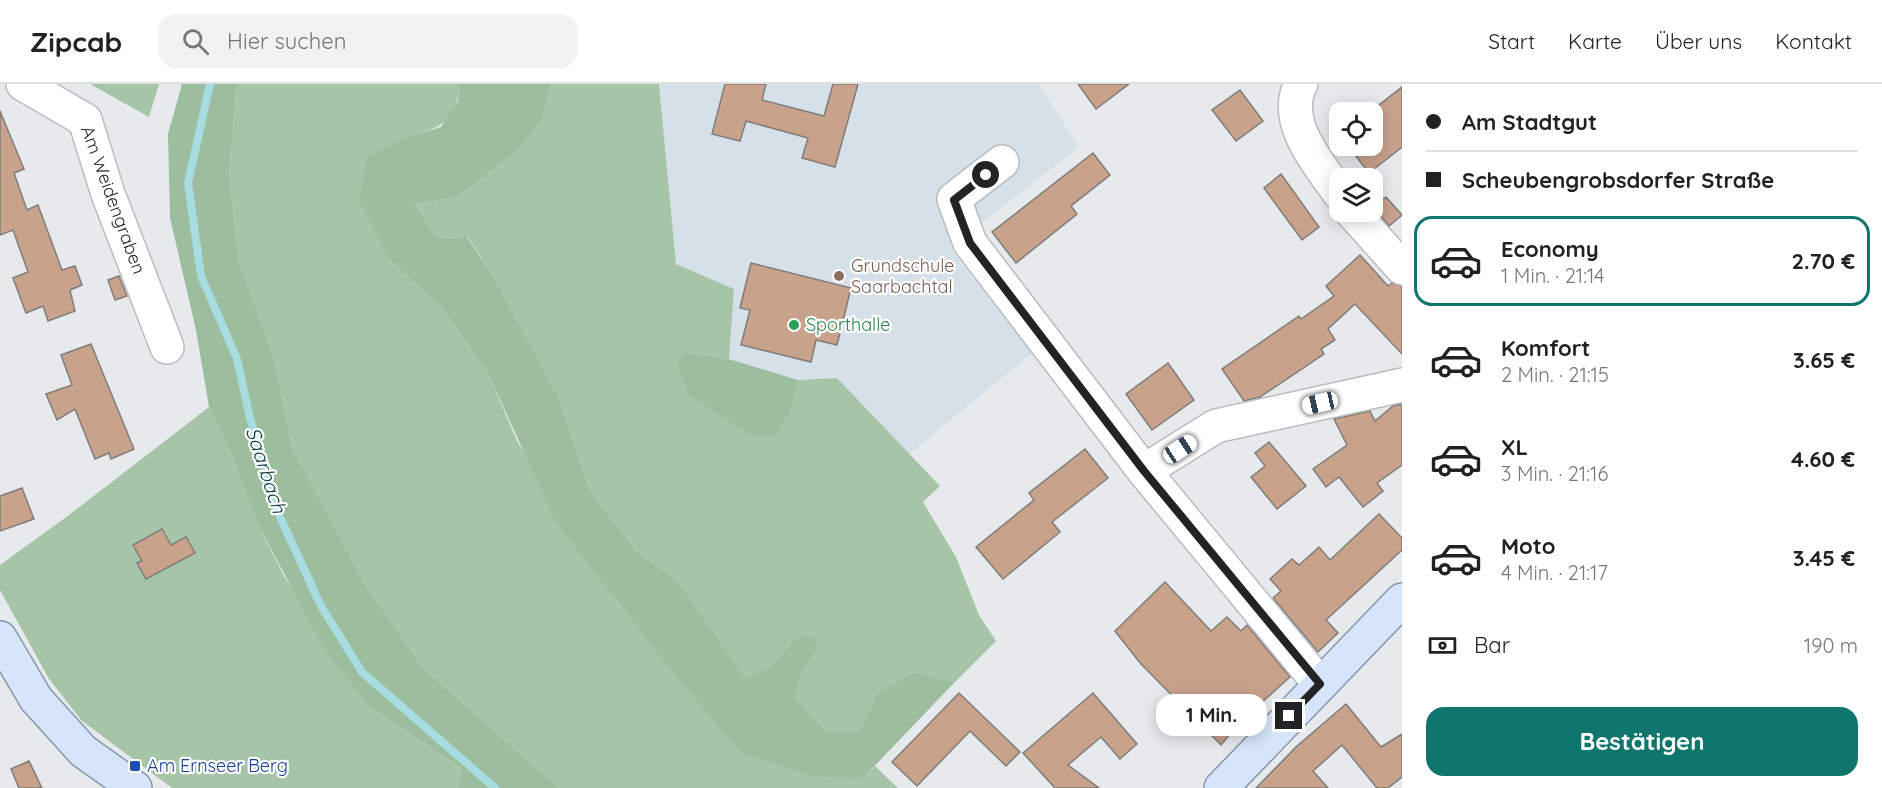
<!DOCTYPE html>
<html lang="de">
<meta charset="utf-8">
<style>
:root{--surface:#fff;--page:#f2f2f2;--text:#222;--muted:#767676;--line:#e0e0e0;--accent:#0f766e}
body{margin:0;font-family:Quicksand,sans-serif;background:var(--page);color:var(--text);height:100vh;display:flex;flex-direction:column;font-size:22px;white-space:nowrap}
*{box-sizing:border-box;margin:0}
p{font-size:20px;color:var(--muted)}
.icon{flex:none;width:33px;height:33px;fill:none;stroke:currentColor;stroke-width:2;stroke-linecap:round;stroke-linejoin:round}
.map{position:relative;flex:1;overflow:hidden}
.sheet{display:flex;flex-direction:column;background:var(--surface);width:480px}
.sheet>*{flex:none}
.banner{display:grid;align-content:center;height:132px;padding:0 24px;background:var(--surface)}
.fabs{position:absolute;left:1329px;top:18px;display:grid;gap:12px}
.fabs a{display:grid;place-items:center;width:54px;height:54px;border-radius:12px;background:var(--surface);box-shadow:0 3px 15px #0003;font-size:30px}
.end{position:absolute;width:27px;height:27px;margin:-14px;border:8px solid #222324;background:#fff;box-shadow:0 0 0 3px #fff}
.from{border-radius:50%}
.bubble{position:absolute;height:42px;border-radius:18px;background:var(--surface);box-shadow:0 3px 15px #0003;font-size:20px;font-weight:700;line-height:42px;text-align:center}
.car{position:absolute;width:18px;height:36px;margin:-18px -9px;border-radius:8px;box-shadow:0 0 4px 2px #0007;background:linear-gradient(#fff 24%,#345 0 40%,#fff 0 76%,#345 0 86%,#fff 0)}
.banner b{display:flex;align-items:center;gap:21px;height:57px;font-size:22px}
.banner b+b{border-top:2px solid var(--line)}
.banner i{width:15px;height:15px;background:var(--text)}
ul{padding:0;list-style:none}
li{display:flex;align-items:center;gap:18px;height:90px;margin:0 12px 9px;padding:0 12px;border:3px solid transparent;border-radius:18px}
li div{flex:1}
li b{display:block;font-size:22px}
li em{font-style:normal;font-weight:700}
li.selected{border-color:var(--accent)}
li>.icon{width:54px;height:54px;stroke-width:1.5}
.pay{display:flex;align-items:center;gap:15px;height:66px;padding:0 24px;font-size:22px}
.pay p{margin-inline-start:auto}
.primary-button{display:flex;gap:12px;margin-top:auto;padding:12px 24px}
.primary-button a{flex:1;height:69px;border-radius:18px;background:var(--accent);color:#fff;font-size:24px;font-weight:700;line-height:69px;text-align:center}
header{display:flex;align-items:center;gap:36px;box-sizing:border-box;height:84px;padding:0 30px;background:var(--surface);border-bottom:2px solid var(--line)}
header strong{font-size:28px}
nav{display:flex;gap:33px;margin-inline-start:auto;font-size:21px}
.search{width:420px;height:54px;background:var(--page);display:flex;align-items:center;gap:15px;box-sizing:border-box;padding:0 21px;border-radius:18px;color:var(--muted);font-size:22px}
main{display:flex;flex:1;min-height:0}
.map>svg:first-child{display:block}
.built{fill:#d6e0e8}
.green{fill:#a6c5a8}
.forest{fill:#9cbd9e}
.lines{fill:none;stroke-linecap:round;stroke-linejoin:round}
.stream{stroke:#a7dde1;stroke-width:8}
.building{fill:#c9a28c;stroke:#7f7c7a;stroke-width:1.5}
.minor-casing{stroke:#b9bcbf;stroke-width:36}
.major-casing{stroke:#8696ad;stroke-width:36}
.minor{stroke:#fff;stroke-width:33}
.major{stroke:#d7e5fa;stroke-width:33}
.route{stroke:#222324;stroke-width:8}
.education-dot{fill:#8d6e63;stroke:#fff;stroke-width:2}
.leisure-dot{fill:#2e9e5b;stroke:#fff;stroke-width:2}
.transit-dot{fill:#1a4fb4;stroke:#fff;stroke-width:2}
.labels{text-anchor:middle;stroke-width:4.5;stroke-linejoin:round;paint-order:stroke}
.street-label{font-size:18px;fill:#222324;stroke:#fff}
.education-label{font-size:18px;fill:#785e54;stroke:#fff;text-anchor:start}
.leisure-label{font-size:18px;fill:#27864d;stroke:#fff;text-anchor:start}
.transit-label{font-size:18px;fill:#164399;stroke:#fff;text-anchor:start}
.water-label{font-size:20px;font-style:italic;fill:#0d4043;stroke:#fff}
</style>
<header>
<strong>Zipcab</strong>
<div class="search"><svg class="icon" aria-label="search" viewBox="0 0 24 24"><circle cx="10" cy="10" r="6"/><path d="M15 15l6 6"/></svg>Hier suchen</div>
<nav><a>Start</a><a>Karte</a><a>Über uns</a><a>Kontakt</a></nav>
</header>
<main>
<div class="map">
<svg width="1402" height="704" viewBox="0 0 1402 704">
<rect width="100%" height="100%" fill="#e7eaed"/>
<path class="built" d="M659,0h379l41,63 -129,101 82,105 -123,101 -72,-76 -39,2 -69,-21 5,-70 -58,-25z"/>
<g class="green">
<path d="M90,0h69l-10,33z"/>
<path d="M237,0h222c-1,40 -21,44 -54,54l-15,122 53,49 46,66 28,66 102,163 122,149 121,26 13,-13 23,22h-339l-136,-120 -58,-84 -73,-137 -17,-86 -36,-100 -10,-88z"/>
<path d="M551,0h108l17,180 58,25 -5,70 -43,-7 105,57 7,-29 39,-2 103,108 -17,16 33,55 23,58 17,26 -41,41 -41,-10 -37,21 -18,39h-32l-32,-34 6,-24 17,-26 -25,-7 -22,25 -26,14 -68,-100 -40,-28 -47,-61 -32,-95 -63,-117 -27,-42 -31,1 -23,-34 44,-7 62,-49 23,-30z"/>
<path d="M209,323l24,51 23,63 28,55 86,131 91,61 -3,20h-286l-90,-67 -33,-42 -49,-89v-25l69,-50z"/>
</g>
<g class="forest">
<path d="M182,0h55l-8,89 10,88 36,100 17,86 73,137 58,84 136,120h-101l3,-20 -91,-61 -44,-55 -70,-131 -23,-63 -24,-51 -13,-77 -26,-112 -2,-84z"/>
<path d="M459,0h92l-8,34 -23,30 -62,49 -44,7 23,34 30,-1 28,42 63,117 32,95 47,61 40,28 68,99 26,-13 22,-25 11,-6 11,3 3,10 -17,26 -6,24 32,34h32l18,-39 37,-21 41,10 -93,97 -48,-3 -73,-23 -71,-84 -115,-148 -66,-146 -46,-66 -53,-49 -30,-58 6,-44 39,-20 36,-11 17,-26z"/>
<path d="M685,268l44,7 69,21 -7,29 -16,27h-23l-63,-41 -12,-30z"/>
</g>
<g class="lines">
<path class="stream" d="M210,0l-22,99 13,93 36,83 13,59 30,99 41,89 41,66 133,116"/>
</g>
<g class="building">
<path d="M725,0h41l-4,16 62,16 9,-32h25l-23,83 -33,-9 6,-20 -62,-17 -6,20 -28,-7z"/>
<path d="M1078,0h51l-33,25z"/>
<path d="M1402,3v60l-33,26 -21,-27h24v-34h-2z"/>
<path d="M1240,6l23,31 -27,20 -24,-31z"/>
<path d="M0,27l24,58 -10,4 13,37 11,-5 24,65 13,-4 7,19 -12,5 5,21 -27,10 -5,-15 -17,7 -13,-35 15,-6 -15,-42 -13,5z"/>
<path d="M1093,69l17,22 -39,31 6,8 -61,49 -24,-31z"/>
<path d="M1281,90l38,53 -17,13 -38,-52z"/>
<path d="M1386,113l16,18 -13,11 -15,-18z"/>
<path d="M1360,171l28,31 4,-3 10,3v68l-47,-50 -27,25 7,11 -14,9 3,5 -64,43 -16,4 -22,-32 77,-53 2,3 33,-23 -8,-10z"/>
<path d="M751,179l100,25 -14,57 -21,-5 -5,22 -70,-17 9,-35 -10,-2z"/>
<path d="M119,192l8,20 -12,4 -7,-20z"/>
<path d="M91,260l43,105 -23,10 -2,-6 -14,6 -20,-50 -18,11 -11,-26 26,-9 -11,-30z"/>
<path d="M1168,279l26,37 -42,30 -26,-36z"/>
<path d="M1402,320v61l-25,18 6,8 -20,16 -24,-30 -13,10 -13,-18 34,-24 -13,-26 36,-8 5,10 18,-15z"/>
<path d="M1269,358l37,44 -29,23 -26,-32 14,-11 -10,-13z"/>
<path d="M1085,365l23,29 -56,44 8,10 -57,47 -27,-32 58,-47 -5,-7z"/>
<path d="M22,404l12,31 -34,12v-35z"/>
<path d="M1379,430l23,24v12l-76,70 12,13 -20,19 -45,-54 8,-7 -11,-12 22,-20 7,6 20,-18 11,13z"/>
<path d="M162,445l9,16 15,-8 9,16 -49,26 -9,-16 5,-2 -9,-16z"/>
<path d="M1165,498l46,49 16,-14 14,14 6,-6 43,52 -51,46 -18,22 -80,-81 -26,-33z"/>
<path d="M959,609l61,59 -14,14 -36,-35 -53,55 -25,-24z"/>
<path d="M1093,609l44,51 -17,15 -19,-22 -33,28 31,23h-44l-32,-35z"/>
<path d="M1346,620l35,43 21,-13v43l-14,11h-11l-35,-43 -29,26 15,17h-72l41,-42z"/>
<path d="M29,677l13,27h-23l-8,-19z"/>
</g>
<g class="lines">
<defs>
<g id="minor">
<path d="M23,0l62,36 23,74 59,153"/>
<path d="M1301,0c-20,37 18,81 39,110"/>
<path d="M1002,78l-48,37 16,44 174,228 176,213"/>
<path d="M1352,128l50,56"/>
<path d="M1144,387l72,-45 186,-41"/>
</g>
<g id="major">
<path d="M0,554l36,61 47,52 52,37"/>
<path d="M1221,704l181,-188"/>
</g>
</defs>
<use href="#minor" class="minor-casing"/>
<use href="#major" class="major-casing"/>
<use href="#minor" class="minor"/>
<use href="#major" class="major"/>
</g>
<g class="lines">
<path class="route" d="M986,91l-32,25 16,43 174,228 176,213 -31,32"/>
</g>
<circle class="education-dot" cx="839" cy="192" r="6"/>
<circle class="leisure-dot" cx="794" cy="241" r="6"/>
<rect class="transit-dot" x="129" y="676" width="12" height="12" rx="3"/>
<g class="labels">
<g class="street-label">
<text transform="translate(113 116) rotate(70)" y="6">Am Weidengraben</text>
</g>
<g class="education-label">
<text x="851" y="188">Grundschule<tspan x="851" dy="21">Saarbachtal</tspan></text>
</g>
<g class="leisure-label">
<text x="806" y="247">Sporthalle</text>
</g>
<g class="transit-label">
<text x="147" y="688">Am Ernseer Berg</text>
</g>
<g class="water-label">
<text transform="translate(266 386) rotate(72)" y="7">Saarbach</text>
</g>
</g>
</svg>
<div class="fabs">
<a><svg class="icon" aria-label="locate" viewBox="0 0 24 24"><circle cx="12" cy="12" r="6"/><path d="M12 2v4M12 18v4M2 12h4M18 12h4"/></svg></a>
<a><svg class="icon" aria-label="layers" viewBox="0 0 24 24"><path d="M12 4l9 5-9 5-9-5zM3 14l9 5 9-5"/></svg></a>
</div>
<i class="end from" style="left:986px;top:91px"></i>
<i class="end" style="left:1289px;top:632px"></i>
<div class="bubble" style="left:1156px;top:610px;width:111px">1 Min.</div>
<i class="car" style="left:1320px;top:319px;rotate:257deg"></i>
<i class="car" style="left:1180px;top:365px;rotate:57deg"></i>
</div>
<section class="sheet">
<div class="banner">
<b><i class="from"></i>Am Stadtgut</b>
<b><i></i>Scheubengrobsdorfer Straße</b>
</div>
<ul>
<li class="selected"><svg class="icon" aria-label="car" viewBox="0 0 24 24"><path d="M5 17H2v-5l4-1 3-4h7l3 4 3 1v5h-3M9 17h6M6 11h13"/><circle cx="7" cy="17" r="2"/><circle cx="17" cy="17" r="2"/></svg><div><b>Economy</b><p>1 Min. · 21:14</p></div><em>2.70 €</em></li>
<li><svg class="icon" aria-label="car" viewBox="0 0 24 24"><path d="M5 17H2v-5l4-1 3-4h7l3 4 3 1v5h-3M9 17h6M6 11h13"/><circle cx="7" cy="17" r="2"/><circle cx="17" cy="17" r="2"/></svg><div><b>Komfort</b><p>2 Min. · 21:15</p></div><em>3.65 €</em></li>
<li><svg class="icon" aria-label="car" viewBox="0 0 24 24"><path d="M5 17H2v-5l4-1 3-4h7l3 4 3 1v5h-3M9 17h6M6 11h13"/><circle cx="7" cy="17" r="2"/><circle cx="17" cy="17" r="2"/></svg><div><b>XL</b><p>3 Min. · 21:16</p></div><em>4.60 €</em></li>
<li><svg class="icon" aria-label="car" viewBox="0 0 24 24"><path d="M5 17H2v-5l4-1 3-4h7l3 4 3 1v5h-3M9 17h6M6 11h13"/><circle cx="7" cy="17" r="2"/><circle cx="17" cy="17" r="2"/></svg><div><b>Moto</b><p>4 Min. · 21:17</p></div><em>3.45 €</em></li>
</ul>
<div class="pay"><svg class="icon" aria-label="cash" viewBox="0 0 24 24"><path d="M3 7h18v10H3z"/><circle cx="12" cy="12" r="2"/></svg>Bar<p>190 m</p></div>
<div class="primary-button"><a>Bestätigen</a></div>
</section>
</main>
